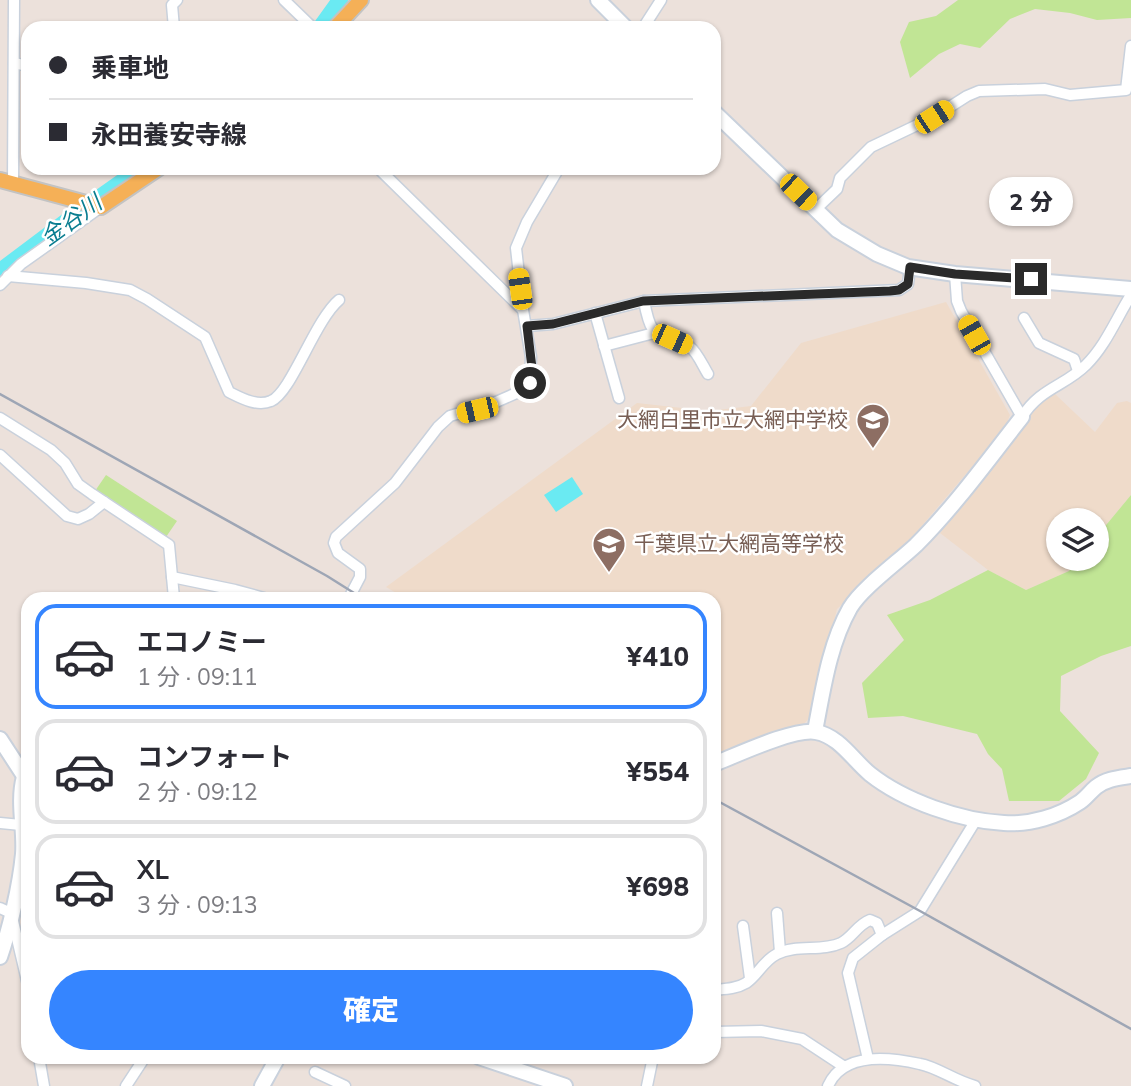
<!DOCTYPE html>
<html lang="ja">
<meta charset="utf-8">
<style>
:root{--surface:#fff;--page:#f2f2f3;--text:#2b2b33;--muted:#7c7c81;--line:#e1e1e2;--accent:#3585ff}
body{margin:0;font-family:Mulish,"Noto Sans JP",sans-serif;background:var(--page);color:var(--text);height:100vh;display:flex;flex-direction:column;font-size:26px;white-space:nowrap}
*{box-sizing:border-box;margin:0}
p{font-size:23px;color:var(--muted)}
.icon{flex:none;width:38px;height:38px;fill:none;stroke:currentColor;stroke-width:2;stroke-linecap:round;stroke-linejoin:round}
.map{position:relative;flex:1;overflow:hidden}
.side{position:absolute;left:21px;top:592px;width:700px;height:472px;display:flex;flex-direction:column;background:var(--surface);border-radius:21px;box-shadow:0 2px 5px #0004}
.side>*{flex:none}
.banner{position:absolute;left:21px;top:21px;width:700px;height:154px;border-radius:21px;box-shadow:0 2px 5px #0004;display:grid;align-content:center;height:154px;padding:0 28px;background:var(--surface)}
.controls{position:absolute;left:1046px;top:508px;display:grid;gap:14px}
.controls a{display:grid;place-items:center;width:63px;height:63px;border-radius:50%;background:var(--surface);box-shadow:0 2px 5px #0004;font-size:35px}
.end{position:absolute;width:32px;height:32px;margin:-16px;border:9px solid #2a2a2a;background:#fff;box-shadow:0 0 0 4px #fff}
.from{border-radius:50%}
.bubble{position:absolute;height:49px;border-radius:24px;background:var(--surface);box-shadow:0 2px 5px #0004;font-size:23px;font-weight:800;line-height:49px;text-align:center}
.car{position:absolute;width:21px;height:42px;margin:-21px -10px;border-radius:9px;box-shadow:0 0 5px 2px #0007;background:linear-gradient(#f5c518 24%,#345 0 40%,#f5c518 0 76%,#345 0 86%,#f5c518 0)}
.banner b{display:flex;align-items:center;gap:24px;height:66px;font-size:26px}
.banner b+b{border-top:2px solid var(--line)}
.banner i{width:18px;height:18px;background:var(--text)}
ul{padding:12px 0 0;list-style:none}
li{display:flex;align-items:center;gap:21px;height:105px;margin:0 14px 10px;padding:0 14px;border:4px solid var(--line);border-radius:21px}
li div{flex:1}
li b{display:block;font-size:26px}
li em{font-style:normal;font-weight:800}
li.selected{border-color:var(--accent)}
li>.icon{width:63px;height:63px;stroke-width:1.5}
.button{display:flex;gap:14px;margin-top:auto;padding:14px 28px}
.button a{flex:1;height:80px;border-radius:42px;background:var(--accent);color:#fff;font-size:28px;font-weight:800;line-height:80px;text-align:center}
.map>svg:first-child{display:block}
.education{fill:#efdbca}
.green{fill:#c1e595}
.water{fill:#6aeaf2}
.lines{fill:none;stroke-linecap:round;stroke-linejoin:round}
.river{stroke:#6aeaf2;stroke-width:16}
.street-casing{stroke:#c9d1dc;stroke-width:13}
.secondary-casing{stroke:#c9d1dc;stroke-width:18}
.primary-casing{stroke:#c3c3c3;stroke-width:18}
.street{stroke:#fff;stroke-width:10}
.secondary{stroke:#fff;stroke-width:14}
.primary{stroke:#f5b057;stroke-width:14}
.rail{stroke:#9ea6b5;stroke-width:2.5}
.route{stroke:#2a2a2a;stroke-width:9}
.labels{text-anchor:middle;stroke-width:5;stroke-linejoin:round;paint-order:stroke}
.education-label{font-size:21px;fill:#785e54;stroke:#fff;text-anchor:end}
.water-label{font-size:23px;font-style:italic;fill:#0a7e91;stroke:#fff}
</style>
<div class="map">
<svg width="1131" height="1086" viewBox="0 0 1131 1086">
<rect width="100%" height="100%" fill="#ece1db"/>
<g class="education">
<path d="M946,302l64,113 -5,13 -102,120 -66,61 -26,107 -9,10 -88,32v-160h-309l-19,-11 251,-184 72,8 42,-5 50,-63z"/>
<path d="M1054,393l41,39 22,-29 10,-2 4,2v92l-34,41v-16h-38v38h21l-11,13 -43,19 -38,-20 -48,-37 97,-129z"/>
</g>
<g class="green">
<path d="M958,0h173v18l-34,2 -27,-7 -35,-4 -25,10 -30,29 -20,-4 -21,10 -29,24 -10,-36 9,-20 27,-6z"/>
<path d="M106,475l71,46 -11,16 -71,-46z"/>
<path d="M1131,495v151l-30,10 -40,20 -1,35 39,42 -13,26 -27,22h-50l-7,-32 -14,-15 -11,-20 -74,-18 -35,2 -6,-35 42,-43 -17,-25 43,-15 58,-30 38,20 43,-19 11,-13h17v-22z"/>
</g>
<path class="water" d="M572,477l11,17 -27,18 -12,-17z"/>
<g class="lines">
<g class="river">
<path d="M320,28l20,-28"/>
<path d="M0,271l80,-60 61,-43"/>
</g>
<defs>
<g id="street">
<path d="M284,0l29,28"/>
<path d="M174,28l-2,-23 5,-5"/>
<path d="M643,28l18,-28"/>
<path d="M14,63l14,3"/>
<path d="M378,168l145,142"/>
<path d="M13,184l1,-184"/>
<path d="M816,209l21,-20 3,-11 31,-31 63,-30 33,-21 12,-5 66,-2 25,6 56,-5 5,-44"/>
<path d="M955,274l2,27 4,10 61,106c18,-29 43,-31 64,-52 20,-20 30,-46 45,-70"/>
<path d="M8,276l78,7 44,7 17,9 58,38 24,55c12,6 28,15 42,9 20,-8 44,-81 68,-101"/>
<path d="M0,285l21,-21 80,-57"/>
<path d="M644,301c9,48 15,24 46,46 7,5 13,19 18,27"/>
<path d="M595,313l24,85"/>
<path d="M1024,318l15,25 35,16 4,12"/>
<path d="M527,326l26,-2 91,-23 255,-11 9,-6 2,-17"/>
<path d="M604,346l50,-13"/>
<path d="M0,418l51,32 14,13 13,21 14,10 77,51 5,53"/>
<path d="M0,455l67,61 11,3 11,-5 15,-12"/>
<path d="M172,577l63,13 29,8"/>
<path d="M349,598l11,-21v-8l-22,-16 -4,-10 2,-6 59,-54 43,-56 12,-11 46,-14 25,-11 9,-8 1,-26 -8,-47 -7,-62 11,-26 32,-54"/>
<path d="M0,823l21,2"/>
<path d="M0,908l11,5 17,72"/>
<path d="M777,913l3,39"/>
<path d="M743,926l7,52"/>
<path d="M714,990c11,-1 22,-1 32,-7 12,-8 17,-22 31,-29 19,-10 45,-2 64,-11 12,-6 16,-18 29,-23l7,3 5,12"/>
<path d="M714,1032l47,-1 41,8 41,27"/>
<path d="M39,1057l5,29"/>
<path d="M868,1059l-20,-86 5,-15 29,-23 38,-24 56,-91"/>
<path d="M315,1072l30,14"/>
<path d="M126,1086l19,-29"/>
<path d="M647,1086l6,-29"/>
<path d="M828,1086c15,-34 61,-29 92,-22 17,3 35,17 55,22"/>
</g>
<g id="secondary">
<path d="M598,0l28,28"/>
<path d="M714,112l123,118 40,24 31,13 47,7 176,15"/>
<path d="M815,731c8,-41 14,-86 35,-123 12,-20 48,-46 66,-63 39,-39 72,-85 106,-128"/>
<path d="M0,739l28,43"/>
<path d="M714,764c23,-9 80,-36 102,-32 23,4 37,28 54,42 34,27 91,47 134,49 26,2 55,-7 76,-21 6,-4 10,-10 16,-15 10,-8 22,-9 35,-11"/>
<path d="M0,957c10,-29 20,-72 23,-103 2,-25 -6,-52 1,-77"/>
<path d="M479,1057l86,29"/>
<path d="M262,1086l16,-29"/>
</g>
<g id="primary">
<path d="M335,28l26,-28"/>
<path d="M0,180l101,27 58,-39"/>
</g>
</defs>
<use href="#street" class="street-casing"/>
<use href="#secondary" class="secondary-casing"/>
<use href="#primary" class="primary-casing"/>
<use href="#street" class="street"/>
<use href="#secondary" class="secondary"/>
<use href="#primary" class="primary"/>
<g class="rail">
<path d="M0,394l327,182 35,22"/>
<path d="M714,799l206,112 211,118"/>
</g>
</g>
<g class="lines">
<path class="route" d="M530,383l2,-15 -5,-42 26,-2 90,-23 247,-10 9,-1 9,-6 2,-17 45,7 76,5"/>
</g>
<defs>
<symbol id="school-pin" viewBox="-11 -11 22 30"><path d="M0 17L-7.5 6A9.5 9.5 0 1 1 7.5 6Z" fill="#8d6e63" stroke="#fff"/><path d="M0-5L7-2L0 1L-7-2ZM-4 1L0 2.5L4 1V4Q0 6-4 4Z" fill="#fff"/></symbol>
</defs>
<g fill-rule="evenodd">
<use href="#school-pin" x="854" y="401" width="38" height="52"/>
<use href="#school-pin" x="590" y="525" width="38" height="52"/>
</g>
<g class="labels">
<g class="education-label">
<text x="848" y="427">大網白里市立大網中学校</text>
<text x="634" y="551" text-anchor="start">千葉県立大網高等学校</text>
</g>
<g class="water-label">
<text transform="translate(71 220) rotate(-36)" y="8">金谷川</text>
</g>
</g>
</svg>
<div class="controls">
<a><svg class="icon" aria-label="layers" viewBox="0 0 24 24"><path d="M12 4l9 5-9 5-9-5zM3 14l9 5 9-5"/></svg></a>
</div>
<i class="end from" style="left:530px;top:383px"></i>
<i class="end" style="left:1031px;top:279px"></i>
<div class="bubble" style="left:989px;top:177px;width:84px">2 分</div>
<i class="car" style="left:934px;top:117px;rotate:57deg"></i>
<i class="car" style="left:798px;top:192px;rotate:134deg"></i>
<i class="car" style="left:520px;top:289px;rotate:352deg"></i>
<i class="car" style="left:974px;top:335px;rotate:330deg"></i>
<i class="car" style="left:672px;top:339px;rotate:114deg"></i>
<i class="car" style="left:477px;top:410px;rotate:257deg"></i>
<div class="banner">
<b><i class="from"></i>乗車地</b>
<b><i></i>永田養安寺線</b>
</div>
<section class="side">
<ul>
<li class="selected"><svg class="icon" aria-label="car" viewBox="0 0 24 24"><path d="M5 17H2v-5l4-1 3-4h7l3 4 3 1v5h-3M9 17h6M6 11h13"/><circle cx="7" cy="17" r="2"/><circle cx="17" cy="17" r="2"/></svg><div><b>エコノミー</b><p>1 分 · 09:11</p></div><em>¥410</em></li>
<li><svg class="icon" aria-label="car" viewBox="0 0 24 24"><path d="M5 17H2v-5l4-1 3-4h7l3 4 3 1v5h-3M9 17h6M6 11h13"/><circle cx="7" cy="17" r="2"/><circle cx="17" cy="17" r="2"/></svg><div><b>コンフォート</b><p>2 分 · 09:12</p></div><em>¥554</em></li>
<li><svg class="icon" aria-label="car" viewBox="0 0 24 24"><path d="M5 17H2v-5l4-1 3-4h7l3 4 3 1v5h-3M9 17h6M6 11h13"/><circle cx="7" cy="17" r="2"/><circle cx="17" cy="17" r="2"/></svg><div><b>XL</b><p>3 分 · 09:13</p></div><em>¥698</em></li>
</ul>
<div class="button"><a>確定</a></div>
</section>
</div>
